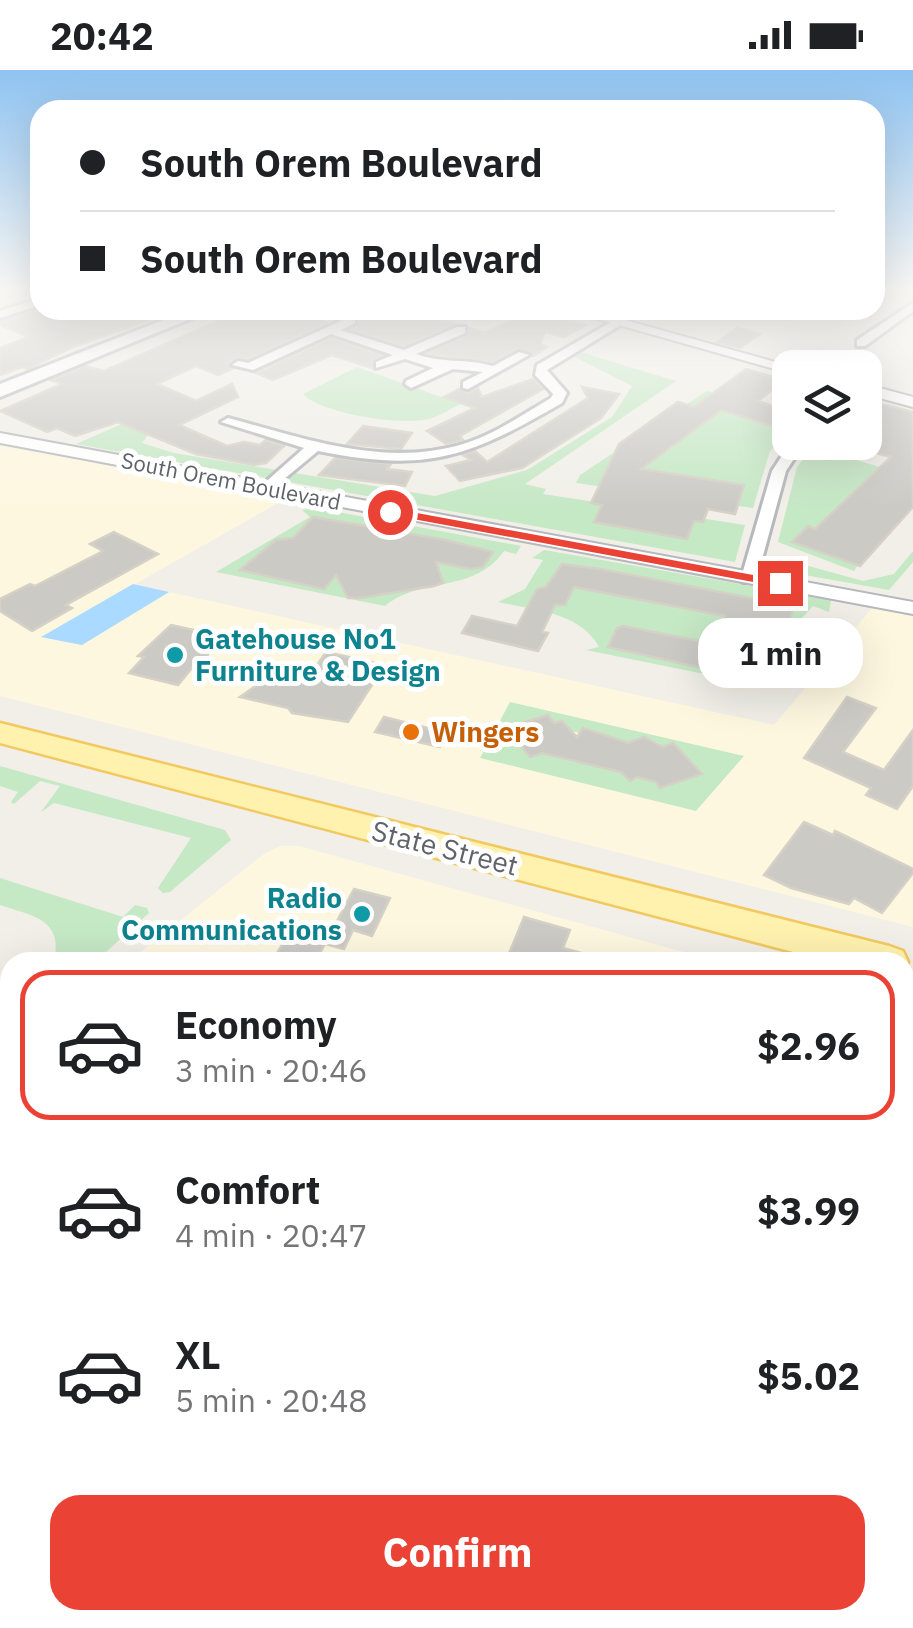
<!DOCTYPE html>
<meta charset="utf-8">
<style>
:root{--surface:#fff;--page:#f6f6f6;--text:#202124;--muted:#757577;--line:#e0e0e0;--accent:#ea4335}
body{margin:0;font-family:"IBM Plex Sans",sans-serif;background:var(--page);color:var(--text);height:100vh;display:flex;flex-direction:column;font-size:38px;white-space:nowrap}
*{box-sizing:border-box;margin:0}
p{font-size:32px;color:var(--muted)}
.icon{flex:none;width:55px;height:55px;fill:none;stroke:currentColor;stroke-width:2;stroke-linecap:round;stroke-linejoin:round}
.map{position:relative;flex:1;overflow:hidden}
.sheet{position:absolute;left:0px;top:882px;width:915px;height:678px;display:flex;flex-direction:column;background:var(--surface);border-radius:30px 30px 0 0;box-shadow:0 10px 40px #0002}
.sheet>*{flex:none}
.top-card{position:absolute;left:30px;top:30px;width:855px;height:220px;border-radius:30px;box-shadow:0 10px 40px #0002;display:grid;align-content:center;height:220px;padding:0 50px;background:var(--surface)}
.controls{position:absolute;left:772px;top:280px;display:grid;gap:20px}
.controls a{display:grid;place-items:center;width:110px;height:110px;border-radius:20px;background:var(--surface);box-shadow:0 10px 40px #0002;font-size:50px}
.end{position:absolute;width:45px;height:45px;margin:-22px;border:12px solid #ea4335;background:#fff;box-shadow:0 0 0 5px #fff}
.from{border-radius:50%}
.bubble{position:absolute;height:70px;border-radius:30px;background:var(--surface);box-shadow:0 10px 40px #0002;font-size:32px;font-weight:800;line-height:70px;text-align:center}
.top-card b{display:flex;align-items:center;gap:35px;height:95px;font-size:38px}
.top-card b+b{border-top:2px solid var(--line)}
.top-card i{width:25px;height:25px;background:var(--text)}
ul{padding:18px 0 0;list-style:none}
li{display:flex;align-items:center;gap:30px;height:150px;margin:0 20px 15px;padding:0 30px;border:5px solid transparent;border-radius:30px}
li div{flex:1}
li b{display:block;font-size:38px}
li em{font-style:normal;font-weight:800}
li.on{border-color:var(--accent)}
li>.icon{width:90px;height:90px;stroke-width:1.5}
.action{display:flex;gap:20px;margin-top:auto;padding:20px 50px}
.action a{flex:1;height:115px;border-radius:30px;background:var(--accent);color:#fff;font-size:40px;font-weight:800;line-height:115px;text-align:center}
.status{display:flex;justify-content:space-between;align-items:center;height:70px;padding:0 50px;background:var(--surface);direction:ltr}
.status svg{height:28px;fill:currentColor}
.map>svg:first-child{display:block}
.commercial{fill:#fef7e0}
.education{fill:#e1ded6}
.green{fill:#c5e8c5;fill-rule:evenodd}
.water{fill:#aadaff}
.building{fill:#cccac5;stroke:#d6d1c6;stroke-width:2.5}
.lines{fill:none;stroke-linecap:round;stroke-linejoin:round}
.minor-casing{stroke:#b5b8bc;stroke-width:6}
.tertiary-casing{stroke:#b5b8bc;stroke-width:4}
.secondary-casing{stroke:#b6babf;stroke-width:6}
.primary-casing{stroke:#f2c960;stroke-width:5}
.minor{fill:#fff;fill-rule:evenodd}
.tertiary{fill:#fff;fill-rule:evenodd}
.secondary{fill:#fff;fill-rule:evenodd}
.primary{fill:#fff2af;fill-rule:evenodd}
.route{fill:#ea4335}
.culture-dot{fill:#0f9aa8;stroke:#fff;stroke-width:4}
.food-dot{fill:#e8710a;stroke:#fff;stroke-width:4}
.labels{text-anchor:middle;stroke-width:10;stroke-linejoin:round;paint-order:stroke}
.far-street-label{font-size:22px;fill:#5f6368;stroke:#fff}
.culture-label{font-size:28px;font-weight:bold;fill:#0d838f;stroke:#fff;text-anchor:start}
.food-label{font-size:28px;font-weight:bold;fill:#c56008;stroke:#fff;text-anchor:start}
.street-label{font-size:28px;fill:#5f6368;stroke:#fff}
</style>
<div class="status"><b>20:42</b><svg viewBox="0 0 49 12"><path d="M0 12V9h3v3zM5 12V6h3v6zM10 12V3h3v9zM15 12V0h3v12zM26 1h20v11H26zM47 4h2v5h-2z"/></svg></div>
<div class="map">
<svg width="913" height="1558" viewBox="0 0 913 1558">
<rect width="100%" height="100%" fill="#f1efe8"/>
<g class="commercial">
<path d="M0,375l285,54 -243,138 40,8 87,-53 605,133 99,-118 40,8v312l-913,-231z"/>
<path d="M280,776h19l421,116h-592l136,-108z"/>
<path d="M905,944l8,2v368l-8,-6z"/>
</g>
<path class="education" d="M905,1309l8,5v244h-181l3,-8h170z"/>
<g class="green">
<path d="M580,282l96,29 -151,103 21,5 -3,5 202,31 -10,37 -659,-118 48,-21 24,12 -6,8 32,10 261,43 92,-26 85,-53 20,-31 -59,-30zM602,436l91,16v1l-6,16 -92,-17z"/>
<path d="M357,297l104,37c-10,4 -19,11 -29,14 -26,9 -111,-4 -129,-24z"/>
<path d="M707,321l83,24v19l-20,17 -17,57 -177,-25 4,-8zM609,394l134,21 1,1 -5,15 -137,-23z"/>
<path d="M813,377l100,30 -59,94 -76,-29 19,-75zM879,398l27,8 -84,47v-1z"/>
<path d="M316,438l205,38 -5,8 -12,-3c-30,43 -83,25 -119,55l-169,-34 94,-55 -8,-7z"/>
<path d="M544,480l287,50 -2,12 -16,-6 -69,76 -158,-32 13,-3c-19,-35 -65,-37 -101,-45l27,-13 18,-29 -11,-2z"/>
<path d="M913,481v11l-24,28 -118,-21 5,-12 87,24 31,-7z"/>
<path d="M510,632l234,54 -48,55 -216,-53zM547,645l7,8 9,-2 8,10 9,2 3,-5 45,15 16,-6 7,7 6,-2 6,5 -7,35 -19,-5 -7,4 -9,-9 -79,-19 -12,4 -23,-29z"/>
<path d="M0,696l225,64 6,10 -61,52 -7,1 -5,-5 33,-50 -137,-35 -13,9 19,-26 -20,-5 -26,23 -3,-2 7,-10 -18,-6z"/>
<path d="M0,808l123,39 12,-12 12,3 2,5 -54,49h-41c10,-43 -21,-46 -54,-57z"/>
<path d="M10,1080v470h725l-3,8h-732v-469z"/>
</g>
<path class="water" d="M133,514l36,8 -87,53 -41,-8z"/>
<g class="building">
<path d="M40,239l31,1 15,6 16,-6h23l27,9 -79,28 -45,22 -6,-2 -22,8v-27l29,-11 -29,-12v-4z"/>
<path d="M243,240h43l41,13 -79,36 -12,-1 -8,6 4,5 -14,6 -22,-9 -39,18 39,17 36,-17 6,13 -59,28 48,21 17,-4 16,3 6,-5 18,6 -18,17 -12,2 -58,-11 -78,-32 -43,14 -18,-8 -10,4 -47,-21 62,-27 -11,-4 34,-14 19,5z"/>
<path d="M378,240h27l50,14 -51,22 -53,-17 8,-10z"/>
<path d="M534,240l52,15 -22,12 -19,-5 -5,12 7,3 -14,9 -16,-7 -25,13 -65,-9 39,-17 3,-8 16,5z"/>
<path d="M737,258l23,6 -20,14 -23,-6z"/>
<path d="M331,268l51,17 -9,5 -1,8 -40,-13 -59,25 -17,-7z"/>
<path d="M746,299l38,11 -26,21 32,11 -17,14 -52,-16 -80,59 103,16 -9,29 -27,-5 -5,13 -9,-1 -7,18 -93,-17 8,-17 -11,-2 28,-59 59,-42 16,5z"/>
<path d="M533,309l10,10 -83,47 3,4 -17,4 -19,-13 48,-23 -31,-11 15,-8 8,4 11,-5 4,9z"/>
<path d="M582,317l37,7 -18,24 -79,50 -62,13 -14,-15 25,-6 -8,-5 12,-4 12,11 101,-64z"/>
<path d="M881,334l32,8v95l-53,59 -68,-24 16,-16 7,3 76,-72 -26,-7v-30z"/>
<path d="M363,356l49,7 -11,16 -54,-5z"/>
<path d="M335,388l56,6 -4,5 25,3 -7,14 -86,-11z"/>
<path d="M313,447l133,23 47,12 -10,15 -13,2 -34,-7 7,21 -9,3 -74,12h-12l-12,-23 -12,14 -84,-19 36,-30 17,-2z"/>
<path d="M114,462l44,22 -92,51 6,3 -40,23 -32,-20v-12l30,-15 5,2 68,-35 -13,-7z"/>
<path d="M562,494l38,5 193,37 -3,17 -7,-1 -7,23 -5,4 -19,-3 -9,31 -135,-30 9,-19 6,-2 92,18 10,-28 -151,-29 -9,18h-10l-13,27 6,1 -10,18 -76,-18 10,-17 45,10 20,-37 9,-2z"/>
<path d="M171,555l50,11 -24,34 -5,-2 -14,17 -49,-12 15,-16 -6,-1z"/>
<path d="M326,582l59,13 -37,57 -56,-9 -4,-5 -48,-11 43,-30 28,7z"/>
<path d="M847,627l29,11 -33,44 41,18 29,-40v56l-16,23 -31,-14 5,-7 -67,-30z"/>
<path d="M548,645l6,8 8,-2 15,16 6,-9 45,15 16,-6 19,10 10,-4 29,31 -42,14 -4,-6 -19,-5 -7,4 -9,-9 -79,-19 -12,4 -24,-29z"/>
<path d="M384,647l64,16 -8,14 -65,-15z"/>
<path d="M804,752l29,13 2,-4 78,38v4l-31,40 -28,-15 -5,6 -58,-16 -27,-13z"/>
<path d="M354,819l36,9 -18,38 -19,-6 -9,19 -19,-5 -10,18h-43l15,-26 39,6z"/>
<path d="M524,847l46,13 -7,18 36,10v4h-67l-24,-6z"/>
</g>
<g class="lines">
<defs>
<g id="minor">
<path d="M40,228v7l-40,13v-7z"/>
<path d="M913,233v8l-48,35h-8v-6z"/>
<path d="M161,240h17l14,7 -6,3z"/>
<path d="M317,240h16l22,9v4l-14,7 63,20 53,-23h8v6l-49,21c29,10 48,4 77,12l26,-14 10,3 -61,34 -5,-1v-6l20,-10 -30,-3 -42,19 -6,-4 1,-3 27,-13 -28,-9 -29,9v-6l17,-7 -62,-21 -78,36 -21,-5 6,-4 10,2 93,-42z"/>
<path d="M618,248l6,4 -2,2 -75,46 20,23 -5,10c-95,55 -134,70 -244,48l-52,43 -8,-5 3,-3 43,-38 -83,-26 7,-4c76,20 155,50 235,26 31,-9 60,-30 88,-46l2,-4 -18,-19 2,-10z"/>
<path d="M791,372h14l-19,29 -29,107 -2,4h-12l-2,-4 31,-107z"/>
</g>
<g id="tertiary">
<path d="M566,240h23l208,58h-7v6l-5,-2z"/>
<path d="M865,314l48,13v10l-48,-13z"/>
<path d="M0,363l913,169v12l-913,-171z"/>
</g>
<path id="secondary" d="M189,240h23l-212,87v-13z"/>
<path id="primary" d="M0,653l889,223 14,5 5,11 -3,7v-7h-74l-831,-219z"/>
</defs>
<use href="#minor" class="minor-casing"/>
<use href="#tertiary" class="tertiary-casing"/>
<use href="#secondary" class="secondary-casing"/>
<use href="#primary" class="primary-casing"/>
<use href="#minor" class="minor"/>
<use href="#tertiary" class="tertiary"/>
<use href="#secondary" class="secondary"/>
<use href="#primary" class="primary"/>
</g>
<linearGradient id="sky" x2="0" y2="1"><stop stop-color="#8fc3f1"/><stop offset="0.5" stop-color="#f9f8f5"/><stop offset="1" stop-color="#f9f8f5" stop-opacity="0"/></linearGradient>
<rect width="913" height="438" fill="url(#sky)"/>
<path class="route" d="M390,438l390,72 6,3 -6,4 -394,-73z"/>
<g class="culture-dot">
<circle cx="175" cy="585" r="10"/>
<circle cx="362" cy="844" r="10"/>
</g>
<circle class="food-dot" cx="411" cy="662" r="10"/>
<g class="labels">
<g class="far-street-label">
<text transform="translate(231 411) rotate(11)" y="8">South Orem Boulevard</text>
</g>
<g class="culture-label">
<text x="195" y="579">Gatehouse No1<tspan x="195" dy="32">Furniture &amp; Design</tspan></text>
<text x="342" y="838" text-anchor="end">Radio<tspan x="342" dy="32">Communications</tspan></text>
</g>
<g class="food-label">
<text x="431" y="672">Wingers</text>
</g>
<g class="street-label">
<text transform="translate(445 778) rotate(14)" y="10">State Street</text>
</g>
</g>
</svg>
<div class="controls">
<a><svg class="icon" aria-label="layers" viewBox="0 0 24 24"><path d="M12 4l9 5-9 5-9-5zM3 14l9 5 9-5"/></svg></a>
</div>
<i class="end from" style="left:390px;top:442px"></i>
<i class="end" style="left:780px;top:513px"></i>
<div class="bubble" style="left:698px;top:548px;width:165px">1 min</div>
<div class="top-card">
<b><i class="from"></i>South Orem Boulevard</b>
<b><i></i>South Orem Boulevard</b>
</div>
<section class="sheet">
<ul>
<li class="on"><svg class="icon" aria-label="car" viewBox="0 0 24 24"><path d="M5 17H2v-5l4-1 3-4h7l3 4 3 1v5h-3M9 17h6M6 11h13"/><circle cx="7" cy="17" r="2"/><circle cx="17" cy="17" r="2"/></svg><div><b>Economy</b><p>3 min · 20:46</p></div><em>$2.96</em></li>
<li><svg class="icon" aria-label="car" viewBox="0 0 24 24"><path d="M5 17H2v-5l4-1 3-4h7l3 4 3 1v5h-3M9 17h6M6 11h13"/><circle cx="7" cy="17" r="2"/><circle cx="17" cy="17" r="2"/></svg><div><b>Comfort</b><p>4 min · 20:47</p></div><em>$3.99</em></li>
<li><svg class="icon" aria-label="car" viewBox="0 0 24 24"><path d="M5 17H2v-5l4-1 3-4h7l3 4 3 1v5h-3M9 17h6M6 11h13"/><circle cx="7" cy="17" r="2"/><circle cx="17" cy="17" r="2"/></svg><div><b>XL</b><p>5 min · 20:48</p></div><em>$5.02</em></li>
</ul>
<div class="action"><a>Confirm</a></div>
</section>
</div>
